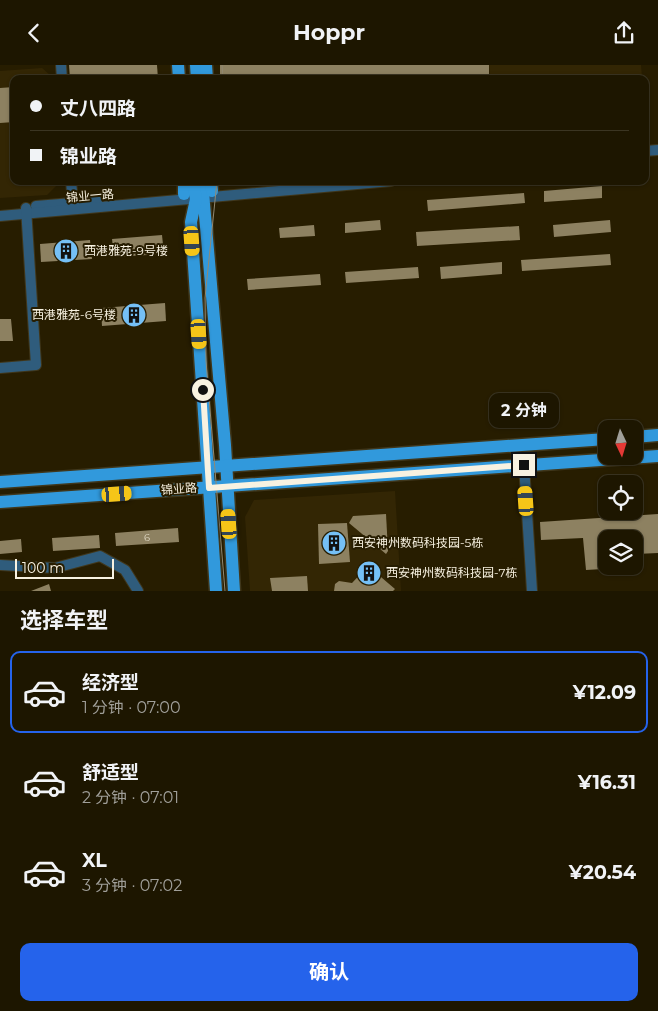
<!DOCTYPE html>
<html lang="zh">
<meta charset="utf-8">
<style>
:root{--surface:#1d1600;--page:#251f0a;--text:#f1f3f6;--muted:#a09f99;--line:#3b3522;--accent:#2563eb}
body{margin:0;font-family:Montserrat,"Noto Sans SC",sans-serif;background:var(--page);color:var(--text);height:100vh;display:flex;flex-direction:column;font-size:19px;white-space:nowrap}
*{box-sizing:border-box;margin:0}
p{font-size:16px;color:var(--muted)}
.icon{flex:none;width:28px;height:28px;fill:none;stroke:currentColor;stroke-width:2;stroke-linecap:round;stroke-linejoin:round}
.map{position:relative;height:526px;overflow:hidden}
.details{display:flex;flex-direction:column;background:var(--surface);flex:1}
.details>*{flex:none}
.hud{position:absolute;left:10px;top:10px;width:639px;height:110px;border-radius:10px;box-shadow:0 1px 4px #0004,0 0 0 1px var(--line);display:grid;align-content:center;height:110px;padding:0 20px;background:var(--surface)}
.needle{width:32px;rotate:176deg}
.buttons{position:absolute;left:598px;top:355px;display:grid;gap:10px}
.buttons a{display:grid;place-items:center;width:45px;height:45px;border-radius:10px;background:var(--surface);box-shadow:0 1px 4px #0004,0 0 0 1px var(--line);font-size:25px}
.scale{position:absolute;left:15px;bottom:12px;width:99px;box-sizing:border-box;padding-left:5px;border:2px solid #f8f2e1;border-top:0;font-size:14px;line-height:18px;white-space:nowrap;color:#f8f2e1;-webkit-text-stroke:4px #271d00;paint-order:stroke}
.end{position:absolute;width:22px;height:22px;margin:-11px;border:6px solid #f8f2e1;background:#111;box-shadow:0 0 0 2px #111}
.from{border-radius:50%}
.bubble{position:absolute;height:35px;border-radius:10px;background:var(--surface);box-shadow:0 1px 4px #0004,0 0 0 1px var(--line);font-size:16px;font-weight:700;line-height:35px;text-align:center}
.car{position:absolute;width:15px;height:30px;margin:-15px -8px;border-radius:6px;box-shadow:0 0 4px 1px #0007;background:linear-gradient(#f5c518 24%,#345 0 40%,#f5c518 0 76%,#345 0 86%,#f5c518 0)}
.hud b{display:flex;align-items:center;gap:18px;height:48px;font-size:19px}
.hud b+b{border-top:1px solid var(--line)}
.hud i{width:12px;height:12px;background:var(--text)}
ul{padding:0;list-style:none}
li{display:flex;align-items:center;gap:15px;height:82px;margin:0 10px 8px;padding:0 10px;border:2px solid transparent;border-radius:10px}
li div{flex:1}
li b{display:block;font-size:19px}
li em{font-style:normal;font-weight:700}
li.on{border-color:var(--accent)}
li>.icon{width:45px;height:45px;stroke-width:1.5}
h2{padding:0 20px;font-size:22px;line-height:60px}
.button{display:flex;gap:10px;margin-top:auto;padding:10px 20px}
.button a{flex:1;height:58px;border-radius:10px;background:var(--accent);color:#fff;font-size:20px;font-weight:700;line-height:58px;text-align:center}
header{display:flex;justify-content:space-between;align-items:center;height:65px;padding:0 20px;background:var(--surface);font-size:22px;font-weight:700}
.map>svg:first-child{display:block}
.built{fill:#332604}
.building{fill:#8d8161}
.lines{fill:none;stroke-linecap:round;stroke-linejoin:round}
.minor-casing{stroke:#40371b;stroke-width:12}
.major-casing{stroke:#40371b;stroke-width:15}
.minor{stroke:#2f5c7c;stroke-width:10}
.major{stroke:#3199dc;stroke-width:12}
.tram{stroke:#918972;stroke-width:1}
.route{stroke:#f8f2e1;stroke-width:6}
.labels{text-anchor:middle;stroke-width:4;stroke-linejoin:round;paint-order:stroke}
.number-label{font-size:10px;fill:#ddd6c1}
.street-label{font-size:12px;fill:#f8f2e1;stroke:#271d00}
.poi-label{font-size:12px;fill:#f8f2e1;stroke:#271d00;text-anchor:start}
</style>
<header><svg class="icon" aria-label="back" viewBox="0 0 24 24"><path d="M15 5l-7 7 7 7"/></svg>Hoppr<svg class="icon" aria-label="share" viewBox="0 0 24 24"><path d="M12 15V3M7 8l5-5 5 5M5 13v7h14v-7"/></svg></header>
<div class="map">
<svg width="658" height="526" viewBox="0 0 658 526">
<rect width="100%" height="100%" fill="#271d00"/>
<g class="built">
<path d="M489,0h152l1,12 -152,2z"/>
<path d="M42,3l8,7v4h-36v102h44v3l-11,11 -47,3v-127z"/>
<path d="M395,426l6,100h-151l-5,-74 9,-17z"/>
</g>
<g class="building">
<path d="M69,0h88l1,14h-88z"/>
<rect x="220" y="0" width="269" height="14"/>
<path d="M14,22v35l-14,1v-35z"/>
<path d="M602,121v12l-58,4v-11z"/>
<path d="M524,128l1,10 -97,8 -1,-11z"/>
<path d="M380,155l1,10 -36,3v-10z"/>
<path d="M610,155l1,12 -57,5 -1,-12z"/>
<path d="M314,160l1,11 -35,2 -1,-10z"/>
<path d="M519,161l1,14 -103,6 -1,-14z"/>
<path d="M162,170l2,19 -50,3 -2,-18z"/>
<path d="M90,175l2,19 -51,3 -1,-18z"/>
<path d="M610,189l1,11 -89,6 -1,-11z"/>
<path d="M502,197v12l-61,5 -1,-12z"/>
<path d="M418,202l1,11 -73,5 -1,-11z"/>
<path d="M320,209l1,11 -73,5 -1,-11z"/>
<path d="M165,238l1,18 -64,5 -1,-18z"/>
<path d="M0,254h11l2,22h-13z"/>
<path d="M386,449l2,37 -2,3 -37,-31 4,-7z"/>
<path d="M658,449v39l-22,1 1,12 -3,1v-28h-28v27l14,2 -34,2 -3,-32 -42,2 -1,-18z"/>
<path d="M347,458l3,39 -31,2 -1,-40z"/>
<path d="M178,463l1,14 -63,4 -1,-13z"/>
<path d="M99,470l1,13 -47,3 -1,-13z"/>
<path d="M21,474l1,13 -22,2v-13z"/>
<path d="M368,501l27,23 -2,2h-59l1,-7 4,-3 13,2z"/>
<path d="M307,511l1,15h-36l-2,-13z"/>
<path d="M49,519l2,7h-20z"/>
</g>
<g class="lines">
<defs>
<g id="minor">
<path d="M61,0l1,14"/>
<path d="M645,86l13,-1"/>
<path d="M71,116l2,22"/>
<path d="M36,141l61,-5"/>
<path d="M0,151l391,-35"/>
<path d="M0,303l36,-3 -10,-157"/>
<path d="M524,400l8,126"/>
<path d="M0,500l55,3 45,-12 25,14 13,21"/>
</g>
<g id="major">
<path d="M178,0l1,14"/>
<path d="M196,0l1,14"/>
<path d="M206,0l1,14"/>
<path d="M184,116v13"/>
<path d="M202,116l23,264 9,146"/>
<path d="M211,116l1,10"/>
<path d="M194,122l2,12 -5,23 25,369"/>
<path d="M634,372l24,-2"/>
<path d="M0,417l606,-43"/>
<path d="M0,437l658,-46"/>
</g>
</defs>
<use href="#minor" class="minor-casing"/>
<use href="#major" class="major-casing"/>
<use href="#minor" class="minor"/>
<use href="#major" class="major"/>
<g class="tram">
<path d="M222,0l1,14"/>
<path d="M217,116l-12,117 1,63 19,230"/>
</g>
</g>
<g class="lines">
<path class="route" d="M203,325l6,98 315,-23"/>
</g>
<defs>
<symbol id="building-disc" viewBox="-11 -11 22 22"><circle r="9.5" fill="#75c0f6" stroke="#271d00"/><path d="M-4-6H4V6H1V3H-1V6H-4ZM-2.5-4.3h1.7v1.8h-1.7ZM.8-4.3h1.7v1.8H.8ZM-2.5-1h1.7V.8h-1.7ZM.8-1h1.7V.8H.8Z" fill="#111"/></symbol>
</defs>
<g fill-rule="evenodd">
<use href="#building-disc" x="52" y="172" width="28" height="28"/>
<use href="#building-disc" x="120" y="236" width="28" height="28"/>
<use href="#building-disc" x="320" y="464" width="28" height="28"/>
<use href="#building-disc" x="355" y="494" width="28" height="28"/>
</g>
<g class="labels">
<g class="number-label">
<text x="147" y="476">6</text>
</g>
<g class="street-label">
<text transform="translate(90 131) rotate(-5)" y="4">锦业一路</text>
<text transform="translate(179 424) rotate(-4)" y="4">锦业路</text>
</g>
<g class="poi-label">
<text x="84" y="190">西港雅苑-9号楼</text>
<text x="116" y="254" text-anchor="end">西港雅苑-6号楼</text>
<text x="352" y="482">西安神州数码科技园-5栋</text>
<text x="386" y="512">西安神州数码科技园-7栋</text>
</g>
</g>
</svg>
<div class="buttons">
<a><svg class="needle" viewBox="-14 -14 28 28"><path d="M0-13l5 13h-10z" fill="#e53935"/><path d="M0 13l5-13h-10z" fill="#a09f99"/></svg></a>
<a><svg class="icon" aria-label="locate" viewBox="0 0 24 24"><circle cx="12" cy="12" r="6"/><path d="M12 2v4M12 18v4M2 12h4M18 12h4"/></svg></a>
<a><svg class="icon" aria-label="layers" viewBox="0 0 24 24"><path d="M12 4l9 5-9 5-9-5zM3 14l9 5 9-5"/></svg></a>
</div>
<div class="scale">100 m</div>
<i class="end from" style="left:203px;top:325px"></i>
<i class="end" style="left:524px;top:400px"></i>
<div class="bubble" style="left:489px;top:328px;width:70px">2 分钟</div>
<i class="car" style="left:192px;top:176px;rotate:176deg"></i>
<i class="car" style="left:199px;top:269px;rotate:176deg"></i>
<i class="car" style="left:117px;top:429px;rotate:86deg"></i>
<i class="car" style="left:526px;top:436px;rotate:356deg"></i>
<i class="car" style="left:229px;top:459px;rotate:356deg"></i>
<div class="hud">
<b><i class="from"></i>丈八四路</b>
<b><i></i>锦业路</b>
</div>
</div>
<section class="details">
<h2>选择车型</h2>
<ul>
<li class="on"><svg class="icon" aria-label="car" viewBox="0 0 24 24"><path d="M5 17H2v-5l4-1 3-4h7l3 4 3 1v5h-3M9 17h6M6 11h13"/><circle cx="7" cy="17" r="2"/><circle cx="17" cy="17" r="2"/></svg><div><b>经济型</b><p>1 分钟 · 07:00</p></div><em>¥12.09</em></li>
<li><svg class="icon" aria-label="car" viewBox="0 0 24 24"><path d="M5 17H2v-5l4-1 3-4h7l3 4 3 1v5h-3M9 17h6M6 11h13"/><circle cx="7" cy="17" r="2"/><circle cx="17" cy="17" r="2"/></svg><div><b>舒适型</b><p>2 分钟 · 07:01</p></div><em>¥16.31</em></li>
<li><svg class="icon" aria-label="car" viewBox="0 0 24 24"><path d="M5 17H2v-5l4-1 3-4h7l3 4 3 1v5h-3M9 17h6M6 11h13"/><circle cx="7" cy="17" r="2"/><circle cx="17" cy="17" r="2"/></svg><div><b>XL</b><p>3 分钟 · 07:02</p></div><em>¥20.54</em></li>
</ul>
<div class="button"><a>确认</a></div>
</section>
